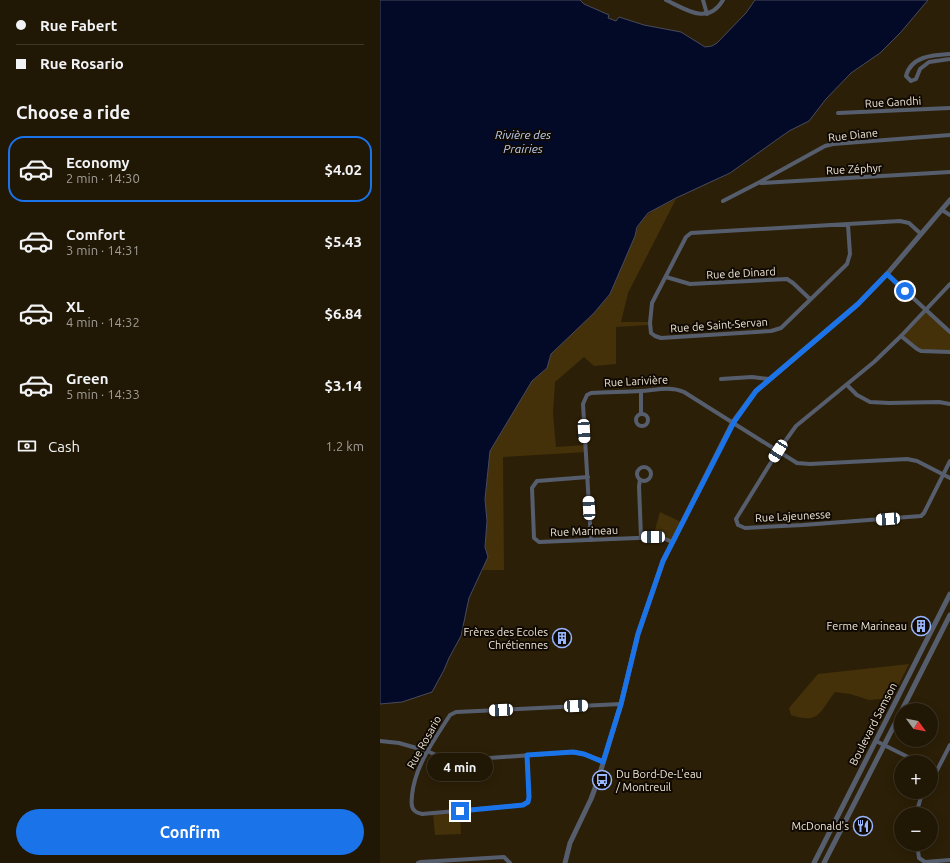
<!DOCTYPE html>
<meta charset="utf-8">
<style>
:root{--surface:#211705;--page:#2d2413;--text:#f1f3f6;--muted:#a29f9a;--line:#3e3627;--accent:#1a73e8}
body{margin:0;font-family:Ubuntu,sans-serif;background:var(--page);color:var(--text);height:100vh;display:flex;flex-direction:column;font-size:15px;white-space:nowrap}
*{box-sizing:border-box;margin:0}
p{font-size:13px;color:var(--muted)}
.icon{flex:none;width:22px;height:22px;fill:none;stroke:currentColor;stroke-width:2;stroke-linecap:round;stroke-linejoin:round}
.map{position:relative;flex:1;overflow:hidden}
.panel{display:flex;flex-direction:column;background:var(--surface);width:380px}
.panel>*{flex:none}
.top-card{display:grid;align-content:center;height:88px;padding:0 16px;background:var(--surface)}
.needle{width:26px;rotate:122deg}
.fabs{position:absolute;left:514px;top:703px;display:grid;gap:8px}
.fabs a{display:grid;place-items:center;width:44px;height:44px;border-radius:50%;background:var(--surface);box-shadow:0 2px 10px #0003,0 0 0 1px var(--line);font-size:20px}
.end{position:absolute;width:18px;height:18px;margin:-9px;border:5px solid #1a73e8;background:#fff;box-shadow:0 0 0 2px #fff}
.from{border-radius:50%}
.bubble{position:absolute;height:28px;border-radius:14px;background:var(--surface);box-shadow:0 2px 10px #0003,0 0 0 1px var(--line);font-size:13px;font-weight:700;line-height:28px;text-align:center}
.car{position:absolute;width:12px;height:24px;margin:-12px -6px;border-radius:5px;box-shadow:0 0 3px 1px #0007;background:linear-gradient(#fff 24%,#345 0 40%,#fff 0 76%,#345 0 86%,#fff 0)}
.top-card b{display:flex;align-items:center;gap:14px;height:38px;font-size:15px}
.top-card b+b{border-top:1px solid var(--line)}
.top-card i{width:10px;height:10px;background:var(--text)}
ul{padding:0;list-style:none}
li{display:flex;align-items:center;gap:12px;height:66px;margin:0 8px 6px;padding:0 8px;border:2px solid transparent;border-radius:16px}
li div{flex:1}
li b{display:block;font-size:15px}
li em{font-style:normal;font-weight:700}
li.selected{border-color:var(--accent)}
li>.icon{width:36px;height:36px;stroke-width:1.5}
h2{padding:0 16px;font-size:18px;line-height:48px}
.pay{display:flex;align-items:center;gap:10px;height:44px;padding:0 16px;font-size:15px}
.pay p{margin-inline-start:auto}
.action{display:flex;gap:8px;margin-top:auto;padding:8px 16px}
.action a{flex:1;height:46px;border-radius:24px;background:var(--accent);color:#fff;font-size:16px;font-weight:700;line-height:46px;text-align:center}
main{display:flex;flex:1;min-height:0}
.map>svg:first-child{display:block}
.green{fill:#44310a}
.water{fill:#030a28;stroke:#494b5c}
.lines{fill:none;stroke-linecap:round;stroke-linejoin:round}
.minor{stroke:#565e6e;stroke-width:4}
.tertiary{stroke:#565e6e;stroke-width:5}
.route{stroke:#1a73e8;stroke-width:5}
.labels{text-anchor:middle;stroke-width:4;stroke-linejoin:round;paint-order:stroke}
.street-label{font-size:11px;fill:#ede4d6;stroke:#100a03}
.poi-label{font-size:11px;fill:#ede4d6;stroke:#100a03;text-anchor:end}
.water-label{font-size:12px;font-style:italic;fill:#bed0f6;stroke:#100a03}
</style>
<main>
<section class="panel">
<div class="top-card">
<b><i class="from"></i>Rue Fabert</b>
<b><i></i>Rue Rosario</b>
</div>
<h2>Choose a ride</h2>
<ul>
<li class="selected"><svg class="icon" aria-label="car" viewBox="0 0 24 24"><path d="M5 17H2v-5l4-1 3-4h7l3 4 3 1v5h-3M9 17h6M6 11h13"/><circle cx="7" cy="17" r="2"/><circle cx="17" cy="17" r="2"/></svg><div><b>Economy</b><p>2 min · 14:30</p></div><em>$4.02</em></li>
<li><svg class="icon" aria-label="car" viewBox="0 0 24 24"><path d="M5 17H2v-5l4-1 3-4h7l3 4 3 1v5h-3M9 17h6M6 11h13"/><circle cx="7" cy="17" r="2"/><circle cx="17" cy="17" r="2"/></svg><div><b>Comfort</b><p>3 min · 14:31</p></div><em>$5.43</em></li>
<li><svg class="icon" aria-label="car" viewBox="0 0 24 24"><path d="M5 17H2v-5l4-1 3-4h7l3 4 3 1v5h-3M9 17h6M6 11h13"/><circle cx="7" cy="17" r="2"/><circle cx="17" cy="17" r="2"/></svg><div><b>XL</b><p>4 min · 14:32</p></div><em>$6.84</em></li>
<li><svg class="icon" aria-label="car" viewBox="0 0 24 24"><path d="M5 17H2v-5l4-1 3-4h7l3 4 3 1v5h-3M9 17h6M6 11h13"/><circle cx="7" cy="17" r="2"/><circle cx="17" cy="17" r="2"/></svg><div><b>Green</b><p>5 min · 14:33</p></div><em>$3.14</em></li>
</ul>
<div class="pay"><svg class="icon" aria-label="cash" viewBox="0 0 24 24"><path d="M3 7h18v10H3z"/><circle cx="12" cy="12" r="2"/></svg>Cash<p>1.2 km</p></div>
<div class="action"><a>Confirm</a></div>
</section>
<div class="map">
<svg width="570" height="863" viewBox="0 0 570 863">
<rect width="100%" height="100%" fill="#2c1f07"/>
<g class="green">
<path d="M296,199l-48,94 -7,29h27v3l-32,2v37l-22,2 -10,-9 -29,25 -2,32 3,33 29,-2 1,7 -83,5 1,113h-22l6,-13 -3,-12 2,-24 -2,-22 5,-48 42,-70 15,-13 4,-14 43,-41 16,-19 25,-58c6,-23 22,-27 41,-37z"/>
<path d="M546,311l24,21v20l-29,-1 -20,-15z"/>
<path d="M280,512l21,10 -9,20 -11,-5h-8z"/>
<path d="M529,664l-17,34 -23,2 -19,-6 -15,-2c-15,19 -15,33 -44,23l-2,-7 29,-34z"/>
<path d="M80,811l1,23 -26,1 -2,-22z"/>
</g>
<path class="water" d="M0,0h200l4,4 25,11 -1,3 8,3 3,-4 25,8 37,7 24,15 7,-1 5,-3 29,-30 9,-13h173l-27,32 -21,21 -29,20 -25,26 -17,22 -20,10 -59,42 -54,25 -28,15 -11,14 -2,9 -25,58 -16,19 -43,41 -4,14 -15,13 -42,70 -5,48 2,22 -2,26 3,10 -19,41 -8,38 -12,22 -5,12 -12,22 -30,10 -22,2z"/>
<g class="lines">
<g class="minor">
<path d="M286,0c19,9 42,26 57,0"/>
<path d="M323,0l4,14"/>
<path d="M570,54c-17,1 -39,2 -44,22l5,5 5,-2 4,-10 9,-7 21,-3"/>
<path d="M458,113l112,-5"/>
<path d="M381,183l189,-11"/>
<path d="M343,201l35,-18 67,-37 8,-2 117,-9"/>
<path d="M562,210l8,5"/>
<path d="M468,225l2,29 -3,10 -66,64 -10,3 -110,7 -6,-2 -4,-3 -1,-10 2,-20 34,-66 5,-4 209,-12 9,2 12,11"/>
<path d="M507,274l63,58"/>
<path d="M286,277l24,7 97,-5 6,4 17,16"/>
<path d="M570,284l-49,52 -27,26 -78,64 -18,25 -42,68 2,6 7,3 58,-3 118,-9 3,-3 26,-52"/>
<path d="M521,336l16,13 4,2 29,1"/>
<path d="M341,379l31,-2 17,2"/>
<path d="M467,385l10,10 13,7 19,1 50,-1 11,2"/>
<path d="M261,391v23"/>
<circle cx="262" cy="420" r="6"/>
<circle cx="264" cy="474" r="7"/>
<path d="M208,477l-51,4 -5,7 2,50 5,4 122,-5 11,5"/>
<path d="M260,480l-1,6 2,51"/>
<path d="M211,540l-8,-136 4,-9 4,-2c17,-1 34,-1 50,-2 15,-1 29,-5 43,1l113,71 13,1 97,-5 10,2 33,17"/>
<path d="M0,741l19,2 28,8 16,7 18,2 112,-8 11,2 19,7"/>
<path d="M496,741l42,21"/>
<path d="M147,755l2,42 -1,5 -5,3 -101,9c-3,-1 -6,-1 -8,-4 -4,-4 -2,-10 -2,-15 3,-29 22,-55 38,-80l6,-3 165,-8"/>
<path d="M551,782l19,-37"/>
<path d="M536,814l5,-17 3,-5"/>
<path d="M537,844l2,14 6,4 25,-2"/>
<path d="M38,863l3,-1 83,-5 6,6"/>
</g>
<g class="tertiary">
<path d="M522,710l48,-95"/>
<path d="M185,863l5,-20 21,-44 6,-16 24,-79 17,-70 25,-73 70,-139 23,-31 102,-87 29,-30 63,-74"/>
<path d="M434,863l136,-269"/>
<path d="M444,863l77,-151"/>
</g>
</g>
<g class="lines">
<path class="route" d="M80,811l63,-6 5,-3 1,-5 -2,-42 46,-3 11,2 19,8 18,-58 17,-70 25,-73 71,-139 22,-31 102,-87 29,-30 18,17"/>
</g>
<defs>
<symbol id="building-ring" viewBox="-11 -11 22 22"><circle r="9.5" fill="#100a03" stroke="#97b6fd" stroke-width="1.5"/><path d="M-4-6H4V6H1V3H-1V6H-4ZM-2.5-4.3h1.7v1.8h-1.7ZM.8-4.3h1.7v1.8H.8ZM-2.5-1h1.7V.8h-1.7ZM.8-1h1.7V.8H.8Z" fill="#97b6fd"/></symbol>
<symbol id="bus-ring" viewBox="-11 -11 22 22"><circle r="9.5" fill="#100a03" stroke="#97b6fd" stroke-width="1.5"/><path d="M-5-6H5V4H4V6H2V4H-2V6H-4V4H-5ZM-3.5-4V0h7V-4ZM-3.5 1.2v1.5H-2V1.2ZM2 1.2v1.5H3.5V1.2Z" fill="#97b6fd"/></symbol>
<symbol id="restaurant-ring" viewBox="-11 -11 22 22"><circle r="9.5" fill="#100a03" stroke="#97b6fd" stroke-width="1.5"/><path d="M-5-6h1v4h1v-4h1v4h1v-4h1v5L-1.5 .5V6h-2V.5L-5-1ZM5-6V6H3V1.5H1.5Q1.5-4 5-6Z" fill="#97b6fd"/></symbol>
</defs>
<g fill-rule="evenodd">
<use href="#building-ring" x="530" y="615" width="22" height="22"/>
<use href="#building-ring" x="171" y="627" width="22" height="22"/>
<use href="#bus-ring" x="211" y="769" width="22" height="22"/>
<use href="#restaurant-ring" x="472" y="815" width="22" height="22"/>
</g>
<g class="labels">
<g class="street-label">
<text transform="translate(513 102) rotate(-3)" y="4">Rue Gandhi</text>
<text transform="translate(473 135) rotate(-6)" y="4">Rue Diane</text>
<text transform="translate(474 169) rotate(-3)" y="4">Rue Zéphyr</text>
<text transform="translate(361 273) rotate(-3)" y="4">Rue de Dinard</text>
<text transform="translate(339 325) rotate(-4)" y="4">Rue de Saint-Servan</text>
<text transform="translate(256 381) rotate(-3)" y="4">Rue Larivière</text>
<text transform="translate(413 516) rotate(-3)" y="4">Rue Lajeunesse</text>
<text transform="translate(204 531) rotate(-2)" y="4">Rue Marineau</text>
<text transform="translate(493 724) rotate(-63)" y="4">Boulevard Samson</text>
<text transform="translate(44 742) rotate(-61)" y="4">Rue Rosario</text>
</g>
<g class="poi-label">
<text x="527" y="630">Ferme Marineau</text>
<text x="168" y="636">Frères des Ecoles<tspan x="168" dy="13">Chrétiennes</tspan></text>
<text x="236" y="778" text-anchor="start">Du Bord-De-L'eau<tspan x="236" dy="13">/ Montreuil</tspan></text>
<text x="469" y="830">McDonald's</text>
</g>
<g class="water-label">
<text x="143" y="139">Rivière des<tspan x="143" dy="14">Prairies</tspan></text>
</g>
</g>
</svg>
<div class="fabs">
<a><svg class="needle" viewBox="-14 -14 28 28"><path d="M0-13l5 13h-10z" fill="#e53935"/><path d="M0 13l5-13h-10z" fill="#a29f9a"/></svg></a>
<a>+</a>
<a>−</a>
</div>
<i class="end from" style="left:525px;top:291px"></i>
<i class="end" style="left:80px;top:811px"></i>
<div class="bubble" style="left:47px;top:753px;width:66px">4 min</div>
<i class="car" style="left:204px;top:431px;rotate:177deg"></i>
<i class="car" style="left:398px;top:451px;rotate:212deg"></i>
<i class="car" style="left:209px;top:508px;rotate:357deg"></i>
<i class="car" style="left:508px;top:519px;rotate:266deg"></i>
<i class="car" style="left:273px;top:537px;rotate:270deg"></i>
<i class="car" style="left:196px;top:706px;rotate:87deg"></i>
<i class="car" style="left:121px;top:710px;rotate:267deg"></i>
</div>
</main>
